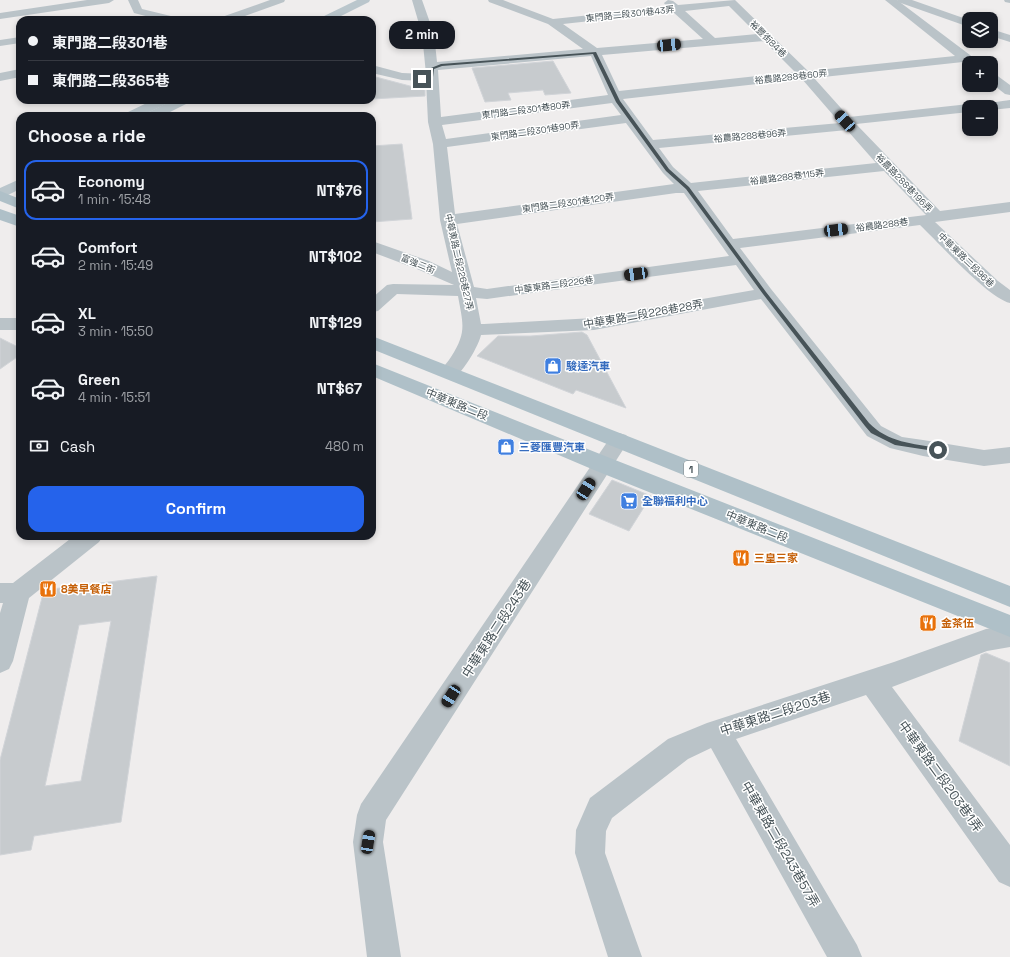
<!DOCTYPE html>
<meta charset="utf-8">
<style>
:root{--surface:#171b24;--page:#20242c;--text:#f1f3f6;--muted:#9ea1a6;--line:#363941;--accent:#2563eb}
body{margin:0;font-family:"Space Grotesk","Noto Sans TC",sans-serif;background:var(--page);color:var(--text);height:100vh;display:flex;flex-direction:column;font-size:15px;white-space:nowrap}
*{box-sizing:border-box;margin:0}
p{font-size:13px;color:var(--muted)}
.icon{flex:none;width:22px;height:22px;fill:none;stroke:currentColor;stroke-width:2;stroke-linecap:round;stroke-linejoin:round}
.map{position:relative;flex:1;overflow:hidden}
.drawer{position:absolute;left:16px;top:112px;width:360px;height:428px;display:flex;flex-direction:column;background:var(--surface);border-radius:12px;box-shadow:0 2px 6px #0003}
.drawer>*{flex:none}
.hud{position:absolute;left:16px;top:16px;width:360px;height:88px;border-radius:12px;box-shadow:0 2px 6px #0003;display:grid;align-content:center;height:88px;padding:0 12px;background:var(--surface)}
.controls{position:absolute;left:962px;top:12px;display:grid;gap:8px}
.controls a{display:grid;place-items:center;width:36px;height:36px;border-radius:8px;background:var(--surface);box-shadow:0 2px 6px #0003;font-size:20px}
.end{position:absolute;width:18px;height:18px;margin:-9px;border:5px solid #475358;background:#fff;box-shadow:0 0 0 2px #fff}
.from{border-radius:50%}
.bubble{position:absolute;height:28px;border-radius:12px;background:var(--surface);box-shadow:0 2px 6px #0003;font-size:13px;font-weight:800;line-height:28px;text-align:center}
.car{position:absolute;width:12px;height:24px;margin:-12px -6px;border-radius:5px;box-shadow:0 0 3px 1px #0007;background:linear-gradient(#222 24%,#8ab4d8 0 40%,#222 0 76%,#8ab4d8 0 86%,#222 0)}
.hud b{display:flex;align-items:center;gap:14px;height:38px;font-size:15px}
.hud b+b{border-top:1px solid var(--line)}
.hud i{width:10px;height:10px;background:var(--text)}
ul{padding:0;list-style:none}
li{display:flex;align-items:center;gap:12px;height:60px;margin:0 8px 6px;padding:0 4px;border:2px solid transparent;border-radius:12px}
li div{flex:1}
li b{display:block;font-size:15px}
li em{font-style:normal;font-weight:800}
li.active{border-color:var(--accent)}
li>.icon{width:36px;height:36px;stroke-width:1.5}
h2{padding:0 12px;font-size:18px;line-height:48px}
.pay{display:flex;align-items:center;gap:10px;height:44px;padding:0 12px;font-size:15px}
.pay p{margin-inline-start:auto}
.primary-button{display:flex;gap:8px;margin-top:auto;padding:8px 12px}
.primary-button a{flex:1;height:46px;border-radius:12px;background:var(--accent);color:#fff;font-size:16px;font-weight:800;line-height:46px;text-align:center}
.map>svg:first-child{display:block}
.building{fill:#c7cbce;stroke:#d1d4d8;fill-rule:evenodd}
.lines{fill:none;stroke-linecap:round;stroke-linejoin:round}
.minor{fill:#bac3c8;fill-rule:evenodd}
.tertiary{fill:#bac3c8;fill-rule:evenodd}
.secondary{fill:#bac6cc;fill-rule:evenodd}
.primary{fill:#afc0c8;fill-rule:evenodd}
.route{fill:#475358}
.labels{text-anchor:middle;stroke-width:3;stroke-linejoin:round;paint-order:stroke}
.far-street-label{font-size:9px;fill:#475358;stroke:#fff}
.shield{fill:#fff;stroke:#7e878a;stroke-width:1}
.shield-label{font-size:10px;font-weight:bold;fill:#475358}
.street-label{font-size:11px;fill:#475358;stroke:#fff}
.shop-label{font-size:11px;font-weight:bold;fill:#366cbe;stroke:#fff;text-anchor:start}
.food-label{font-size:11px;font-weight:bold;fill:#c56008;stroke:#fff;text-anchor:start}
.near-street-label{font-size:13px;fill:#475358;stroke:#fff}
</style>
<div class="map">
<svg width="1010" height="957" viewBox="0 0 1010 957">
<rect width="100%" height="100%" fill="#efeded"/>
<g class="building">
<path d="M553,61l18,32 -26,2 -2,-5 -35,3 3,7 -26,2 -13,-34z"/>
<path d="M372,76l53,14v6l-53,3z"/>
<path d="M402,144l10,75 -40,3v-76z"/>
<path d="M582,332l5,3 39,73 -50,-18 -3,4 -96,-38 21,-20h33z"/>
<path d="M0,338l20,10v7l-20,14z"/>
<path d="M612,480l39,16 -22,35 -40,-17z"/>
<path d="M157,576l-36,246 -87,14 -3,14 -31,5v-95l44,-170zM111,621l-30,160 -36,5 34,-161z"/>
<path d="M986,653l24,10v103l-51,-25 22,-86z"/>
</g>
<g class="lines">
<g class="minor">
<path d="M87,0h27l-5,3 -109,16v-6z"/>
<path d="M128,0h10l4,9 37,9 2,2h-20l-27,-7z"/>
<path d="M270,0h15l-1,2 -50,18h-17l2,-2z"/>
<path d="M412,0h10l12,34 3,28 146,-13 -35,-25 -59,-22 -1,-2h15l50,19 114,-12 -3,-4 4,-3 5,1 5,4 57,-5 73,71 147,-15 -70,-56h12l73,55 8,8h-9v3l-6,-4 -149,16 35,39 120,-13c7,2 32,-3 41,-4v8l-19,2v-3h-22v5l-113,12 84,87 70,-9v10l-75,10 63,59 12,9v13c-22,-5 -71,-60 -90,-78l-180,23 31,41 110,137 21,11 21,3 61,10 26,-3v16l-26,3 -61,-10 -33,-8 -23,-12 -106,-137 -167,31 -113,5c-2,10 -18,38 -27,42 -4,2 -7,1 -12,-1l-3,-4c4,-5 9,-10 12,-15 16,-25 12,-33 7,-61l-61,-2 -19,17 -6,1v-14l15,-13 6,-1 61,1 -37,-16 -45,-17v-11l57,20 23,11 -12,-52 -7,-76 -5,-22 -2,-41 -24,-1 -30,-7v-8l30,8 24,1 -4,-40zM729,6l28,28 -42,4 -30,-27zM673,12l30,27 -106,9 -34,-24zM764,41l31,31 -176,19 -17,-36zM591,56l17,39 -167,22 -3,-47zM802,79l38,44 -187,17 -30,-41zM612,103l9,12 -175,24 -4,-14zM626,123l37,50 11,11 -219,30 -8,-67zM847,130l29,33 -185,20 -18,-16 -14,-19zM884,171l42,44 -193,24 -35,-48zM676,193h8l45,63 -242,33 -13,-2 -17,-63zM736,265l18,25 -160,28 -110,6h-3l-5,-26 11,1z"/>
<path d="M1004,0h6v3l-5,-1z"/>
<path d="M20,37v6l-20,3v-6z"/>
<path d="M20,69v8l-20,4v-8z"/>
<path d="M991,73l4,1 15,11v10l-5,-1 -14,-11z"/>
<rect x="0" y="318" width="20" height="12"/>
<path d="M619,433l7,2 4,5 -4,5 -240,375 -3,22 18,115h-34l-14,-115 4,-27 4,-11 251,-369z"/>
<path d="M74,536h29l-4,6 -70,56 -16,63 -4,8 -9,4v-60l3,-10h-3v-20h13z"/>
<path d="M1010,625v22l-23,4 -95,36 118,158v42l-11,-5 -133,-187 -130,44 121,206 5,12h-35l-116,-209 -23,11 -76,59 -6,13 -1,22 37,104h-34l-33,-104 1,-23 14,-32 78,-59 39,-16 187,-61 92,-33z"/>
</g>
<g class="tertiary">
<path d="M897,0h15l57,20v7l-71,-25z"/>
<path d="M991,29l19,6v7l-19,-6z"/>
</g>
<g class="secondary">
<path d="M357,0h13l-1,2 -36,18h-15l2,-2z"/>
<path d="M153,100h16l-1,3 -27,13h-17l2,-3z"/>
<path d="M173,100h16l-1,3 -26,13h-17l2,-3z"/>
<path d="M20,179v10l-20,10v-11z"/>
</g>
<g class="primary">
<path d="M0,191l20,8v10l-20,-8z"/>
<path d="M0,209l20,7v11l-20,-7z"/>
<path d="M372,336l638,250v21l-638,-258z"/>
<path d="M372,363l238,95 400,157v22l-416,-167 -222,-94z"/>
</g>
</g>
<path class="route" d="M596,52l24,49 49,68 20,18 77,105 103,131c18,19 45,21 69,25l4,2 -1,2 -46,-7 -24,-12 -6,-7 -102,-132 -77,-105 -20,-18 -50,-69 -23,-48 -151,12 -8,3 -1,8 -11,3 -2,-1 10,-3 1,-8 10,-4z"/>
<defs>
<symbol id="shop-square" viewBox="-11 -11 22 22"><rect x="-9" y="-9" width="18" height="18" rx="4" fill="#3f7fe0" stroke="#fff"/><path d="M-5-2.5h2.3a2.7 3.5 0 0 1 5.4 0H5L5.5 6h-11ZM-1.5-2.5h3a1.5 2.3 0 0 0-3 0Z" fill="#fff"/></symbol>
<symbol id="supermarket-square" viewBox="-11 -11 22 22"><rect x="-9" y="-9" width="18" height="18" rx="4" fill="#3f7fe0" stroke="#fff"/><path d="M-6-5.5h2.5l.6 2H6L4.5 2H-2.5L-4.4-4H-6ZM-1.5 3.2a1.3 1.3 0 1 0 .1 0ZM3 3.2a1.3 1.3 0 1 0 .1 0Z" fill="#fff"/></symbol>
<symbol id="restaurant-square" viewBox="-11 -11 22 22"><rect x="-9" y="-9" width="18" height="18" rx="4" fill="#e8710a" stroke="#fff"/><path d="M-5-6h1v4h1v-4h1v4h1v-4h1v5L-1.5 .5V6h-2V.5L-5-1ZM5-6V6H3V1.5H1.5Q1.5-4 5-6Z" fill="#fff"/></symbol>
</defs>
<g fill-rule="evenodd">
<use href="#shop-square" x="543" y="356" width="20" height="20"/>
<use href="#shop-square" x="496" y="437" width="20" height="20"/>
<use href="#supermarket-square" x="619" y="491" width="20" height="20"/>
<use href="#restaurant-square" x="731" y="548" width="20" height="20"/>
<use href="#restaurant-square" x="38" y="579" width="20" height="20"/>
<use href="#restaurant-square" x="918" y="613" width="20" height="20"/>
</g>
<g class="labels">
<g class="far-street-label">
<text transform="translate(630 14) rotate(-6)" y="3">東門路二段301巷43弄</text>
<text transform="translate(768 39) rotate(45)" y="3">裕豐街84巷</text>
<text transform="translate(791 77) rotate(-6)" y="3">裕農路288巷60弄</text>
<text transform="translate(526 110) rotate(-7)" y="3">東門路二段301巷80弄</text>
<text transform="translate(535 131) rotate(-8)" y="3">東門路二段301巷90弄</text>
<text transform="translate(750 136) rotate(-5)" y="3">裕農路288巷96弄</text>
<text transform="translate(787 177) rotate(-7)" y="3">裕農路288巷115弄</text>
<text transform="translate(904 183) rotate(46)" y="3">裕農路288巷196弄</text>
<text transform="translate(568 203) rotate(-8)" y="3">東門路二段301巷120弄</text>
<text transform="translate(882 225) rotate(-7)" y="3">裕農路288巷</text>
<text transform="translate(966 260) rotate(44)" y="3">中華東路二段96巷</text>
<text transform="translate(459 262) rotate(77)" y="3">中華東路二段226巷27弄</text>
<text transform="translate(418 264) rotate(22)" y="3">富強二街</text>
<text transform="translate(554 285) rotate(-8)" y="3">中華東路二段226巷</text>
</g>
<rect class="shield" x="684" y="461" width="14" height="16" rx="3"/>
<g class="shield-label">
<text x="691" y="473">1</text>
</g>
<g class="street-label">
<text transform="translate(643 314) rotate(-10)" y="4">中華東路二段226巷28弄</text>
<text transform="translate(457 404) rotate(22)" y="4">中華東路二段</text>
<text transform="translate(757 526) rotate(22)" y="4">中華東路二段</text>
</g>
<g class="shop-label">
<text x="566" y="370">駿達汽車</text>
<text x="519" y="451">三菱匯豐汽車</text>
<text x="642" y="505">全聯福利中心</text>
</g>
<g class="food-label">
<text x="754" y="562">三皇三家</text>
<text x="61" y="593">8美早餐店</text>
<text x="941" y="627">金茶伍</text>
</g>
<g class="near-street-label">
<text transform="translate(496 628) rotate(-57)" y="5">中華東路二段243巷</text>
<text transform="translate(775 713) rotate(-18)" y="5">中華東路二段203巷</text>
<text transform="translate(941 776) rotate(54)" y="5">中華東路二段203巷1弄</text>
<text transform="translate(781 844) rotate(60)" y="5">中華東路二段243巷57弄</text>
</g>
</g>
</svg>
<div class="controls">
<a><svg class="icon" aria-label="layers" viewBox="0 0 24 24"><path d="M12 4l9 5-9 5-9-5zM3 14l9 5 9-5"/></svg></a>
<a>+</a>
<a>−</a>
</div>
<i class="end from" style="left:938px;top:450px"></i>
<i class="end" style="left:422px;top:79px"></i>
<div class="bubble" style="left:389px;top:21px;width:66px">2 min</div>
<i class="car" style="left:669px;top:45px;rotate:85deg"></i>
<i class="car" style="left:845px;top:121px;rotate:318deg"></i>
<i class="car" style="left:836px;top:230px;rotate:83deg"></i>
<i class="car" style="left:636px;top:274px;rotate:262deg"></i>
<i class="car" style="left:586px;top:489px;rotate:33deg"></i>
<i class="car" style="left:451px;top:696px;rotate:213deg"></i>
<i class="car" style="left:368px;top:842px;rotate:9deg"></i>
<div class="hud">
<b><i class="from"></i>東門路二段301巷</b>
<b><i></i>東們路二段365巷</b>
</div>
<section class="drawer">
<h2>Choose a ride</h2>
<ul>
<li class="active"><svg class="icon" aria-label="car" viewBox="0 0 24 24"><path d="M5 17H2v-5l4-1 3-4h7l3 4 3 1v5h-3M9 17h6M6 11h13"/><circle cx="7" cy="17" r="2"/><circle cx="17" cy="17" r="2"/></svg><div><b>Economy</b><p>1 min · 15:48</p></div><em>NT$76</em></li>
<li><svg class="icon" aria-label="car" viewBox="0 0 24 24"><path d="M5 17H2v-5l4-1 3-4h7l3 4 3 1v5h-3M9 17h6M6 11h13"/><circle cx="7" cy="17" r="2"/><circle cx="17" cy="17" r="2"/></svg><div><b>Comfort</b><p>2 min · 15:49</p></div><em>NT$102</em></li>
<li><svg class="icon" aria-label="car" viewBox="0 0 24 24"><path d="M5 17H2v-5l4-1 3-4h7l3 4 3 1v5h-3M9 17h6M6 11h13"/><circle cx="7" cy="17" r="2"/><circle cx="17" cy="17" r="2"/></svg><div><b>XL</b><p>3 min · 15:50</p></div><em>NT$129</em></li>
<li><svg class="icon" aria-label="car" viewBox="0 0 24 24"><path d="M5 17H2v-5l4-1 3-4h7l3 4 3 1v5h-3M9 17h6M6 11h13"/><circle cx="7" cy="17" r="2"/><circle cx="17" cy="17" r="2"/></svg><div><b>Green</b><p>4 min · 15:51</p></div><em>NT$67</em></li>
</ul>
<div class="pay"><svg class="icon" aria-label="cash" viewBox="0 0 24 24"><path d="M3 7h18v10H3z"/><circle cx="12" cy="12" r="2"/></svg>Cash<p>480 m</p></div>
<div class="primary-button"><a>Confirm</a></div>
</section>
</div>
